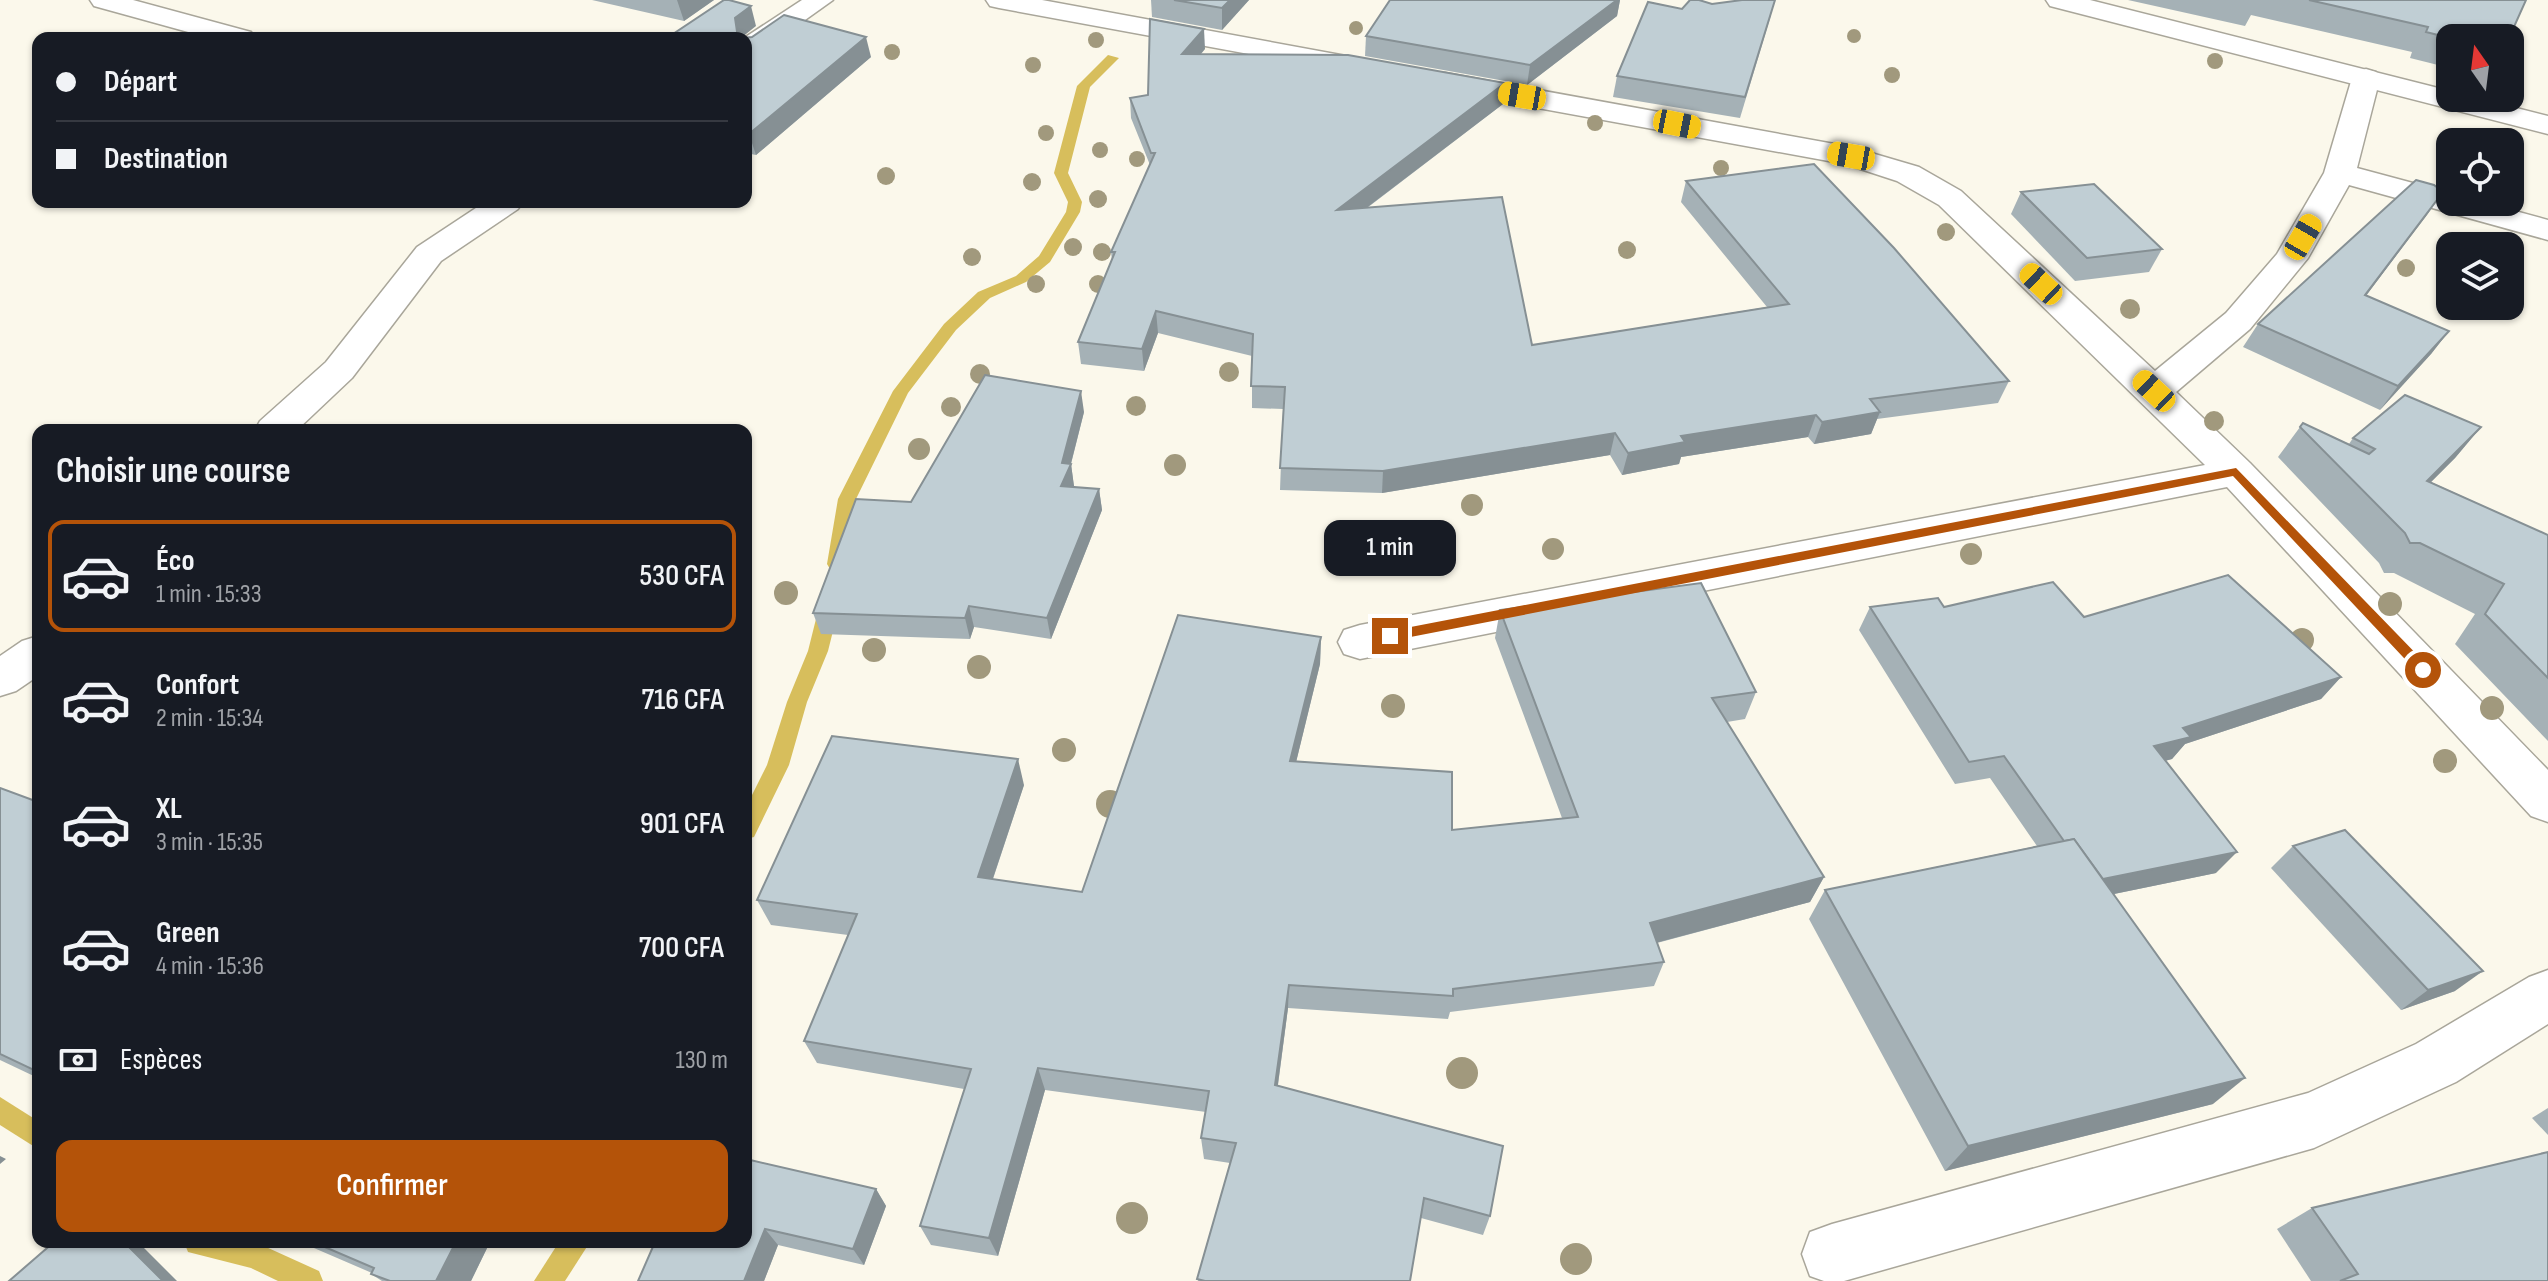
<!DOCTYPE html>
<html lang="fr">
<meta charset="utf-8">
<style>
:root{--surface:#171b24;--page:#242831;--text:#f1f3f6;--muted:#9ea1a6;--line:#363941;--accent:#b45309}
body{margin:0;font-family:"Sofia Sans Condensed",sans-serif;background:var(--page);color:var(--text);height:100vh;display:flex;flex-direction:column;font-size:30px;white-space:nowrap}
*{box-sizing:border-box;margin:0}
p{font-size:26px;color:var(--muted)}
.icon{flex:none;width:44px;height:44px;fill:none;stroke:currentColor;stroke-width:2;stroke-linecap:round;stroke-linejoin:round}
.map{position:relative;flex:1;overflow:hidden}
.panel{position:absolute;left:32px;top:424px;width:720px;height:824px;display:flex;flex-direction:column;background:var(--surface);border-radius:16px;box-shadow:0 2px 6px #0004}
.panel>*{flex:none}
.guide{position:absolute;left:32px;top:32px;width:720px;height:176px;border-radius:16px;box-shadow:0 2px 6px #0004;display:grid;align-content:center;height:176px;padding:0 24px;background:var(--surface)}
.needle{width:52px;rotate:346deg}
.controls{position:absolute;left:2436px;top:24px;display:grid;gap:16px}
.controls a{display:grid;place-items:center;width:88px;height:88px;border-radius:16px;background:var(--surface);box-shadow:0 2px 6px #0004;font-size:40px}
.end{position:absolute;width:36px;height:36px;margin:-18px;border:10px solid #b45309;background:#fff;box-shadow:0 0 0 4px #fff}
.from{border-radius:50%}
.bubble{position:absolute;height:56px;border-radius:16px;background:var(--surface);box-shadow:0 2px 6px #0004;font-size:26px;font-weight:600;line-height:56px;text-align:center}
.car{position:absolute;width:24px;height:48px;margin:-24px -12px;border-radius:10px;box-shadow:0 0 6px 2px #0007;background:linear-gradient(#f5c518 24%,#345 0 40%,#f5c518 0 76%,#345 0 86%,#f5c518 0)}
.guide b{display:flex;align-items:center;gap:28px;height:76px;font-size:30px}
.guide b+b{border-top:2px solid var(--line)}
.guide i{width:20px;height:20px;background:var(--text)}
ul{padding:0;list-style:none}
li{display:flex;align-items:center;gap:24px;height:112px;margin:0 16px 12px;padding:0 8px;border:4px solid transparent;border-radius:16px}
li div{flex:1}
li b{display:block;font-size:30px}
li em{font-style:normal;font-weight:600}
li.selected{border-color:var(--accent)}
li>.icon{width:72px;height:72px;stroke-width:1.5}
h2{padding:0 24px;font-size:36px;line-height:96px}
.pay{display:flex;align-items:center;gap:20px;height:88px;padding:0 24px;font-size:30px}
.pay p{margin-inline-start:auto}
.button{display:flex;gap:16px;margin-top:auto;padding:16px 24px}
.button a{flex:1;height:92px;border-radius:16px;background:var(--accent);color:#fff;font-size:32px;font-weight:600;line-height:92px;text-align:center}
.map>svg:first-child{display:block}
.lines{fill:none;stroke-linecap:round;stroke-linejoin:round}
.stream{fill:#d7be5c;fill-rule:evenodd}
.minor-casing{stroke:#a9a69a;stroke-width:3}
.primary-casing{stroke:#a9a69a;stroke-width:3}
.minor{fill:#fff;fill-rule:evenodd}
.primary{fill:#fff;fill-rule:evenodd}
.tree{fill:#a1997d}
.wall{fill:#a5b1b6}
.shaded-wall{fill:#869094}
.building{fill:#c0ced4;stroke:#869094;stroke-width:2}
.route{fill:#b45309}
</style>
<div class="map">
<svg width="2548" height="1281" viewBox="0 0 2548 1281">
<rect width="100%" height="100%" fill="#fbf8eb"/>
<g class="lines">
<g class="stream">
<path d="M1108,55l11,3 -29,29 -22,86 14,29 -2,10 -30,50 -24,20 -36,16 -34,32 -48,63 -52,106 -9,65 -3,5h-14l-3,-5 11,-65 55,-108 51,-67 34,-32 38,-16 23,-20 27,-44 2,-10 -14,-29 23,-87z"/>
<path d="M829,600l7,2 3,5 -11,44 -21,51 -18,63 -35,72 -8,2v-32l21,-42 20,-63 21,-51 11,-44 3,-5z"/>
<path d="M0,1097l38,24v28l-38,-24z"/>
<path d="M184,1242h71l64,29 4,10h-45l-27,-13 -63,-16z"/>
<path d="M559,1242h31l-25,39h-31z"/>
</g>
<defs>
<g id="minor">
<path d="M90,0h43l118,32 4,6h-45l-116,-32z"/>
<path d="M802,0h31l-77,55 -10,2 -2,-19z"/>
<path d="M986,0h56l315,58 10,2 4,6 -4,6 -10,2 -358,-66 -9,-2z"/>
<path d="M2366,69l10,3 4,6 -23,90 93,25v9h32l66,18v20l-199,-55 -41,73 -58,71 -74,63 74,71 298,307v52l-17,-6 -304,-329 -867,172 -16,-5 -6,-12 6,-12 16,-5 845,-160 -266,-260 -42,-24 -52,-17 -400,-73 -10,-3 -4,-6 4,-6 10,-3 406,74 68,20 42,24 194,180 71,-58 51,-59 47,-81 28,-95 4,-6z"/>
<path d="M485,202h38l-5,7 -77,52 -89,117 -55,52h-42l5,-9 66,-59 91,-115z"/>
<path d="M38,636v40l-22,15 -16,5v-40l22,-15z"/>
<path d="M2548,970v54l-92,58 -142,66 -470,133h-20l-14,-5 -8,-22 8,-22 22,-8 476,-131 108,-49 113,-67z"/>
</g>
<path id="primary" d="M2046,0h44l360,91v7h27l71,18v18l-498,-128z"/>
</defs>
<use href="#minor" class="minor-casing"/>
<use href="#primary" class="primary-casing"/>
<use href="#minor" class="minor"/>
<use href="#primary" class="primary"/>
</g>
<g class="tree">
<circle cx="1356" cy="28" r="7"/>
<circle cx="1854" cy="36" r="7"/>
<circle cx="1096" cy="40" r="8"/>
<circle cx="892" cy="52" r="8"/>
<circle cx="2215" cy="61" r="8"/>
<circle cx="1033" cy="65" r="8"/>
<circle cx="1892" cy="75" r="8"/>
<circle cx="1595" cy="123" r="8"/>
<circle cx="1046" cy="133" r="8"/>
<circle cx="1100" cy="150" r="8"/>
<circle cx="1137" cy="159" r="8"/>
<circle cx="1721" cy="168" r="8"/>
<circle cx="886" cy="176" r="9"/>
<circle cx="1032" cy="182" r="9"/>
<circle cx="1098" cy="199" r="9"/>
<circle cx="1946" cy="232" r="9"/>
<circle cx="1073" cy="247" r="9"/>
<circle cx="1627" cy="250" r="9"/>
<circle cx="1102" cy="252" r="9"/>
<circle cx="972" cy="257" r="9"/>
<circle cx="2406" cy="268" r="9"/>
<circle cx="1036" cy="284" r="9"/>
<circle cx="1098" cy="284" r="9"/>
<circle cx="2130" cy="309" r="10"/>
<circle cx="1229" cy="372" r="10"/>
<circle cx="980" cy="374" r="10"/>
<circle cx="1136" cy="406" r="10"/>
<circle cx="951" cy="407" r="10"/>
<circle cx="2214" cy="421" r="10"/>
<circle cx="919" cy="449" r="11"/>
<circle cx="1175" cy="465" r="11"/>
<circle cx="1472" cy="505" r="11"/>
<circle cx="1553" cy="549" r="11"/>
<circle cx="1971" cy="554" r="11"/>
<circle cx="786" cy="593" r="12"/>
<circle cx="2390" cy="604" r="12"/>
<circle cx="2302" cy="640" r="12"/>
<circle cx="874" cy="650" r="12"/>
<circle cx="979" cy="667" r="12"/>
<circle cx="1393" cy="706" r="12"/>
<circle cx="2492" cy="708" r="12"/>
<circle cx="1064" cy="750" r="12"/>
<circle cx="2445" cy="761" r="12"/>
<circle cx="1110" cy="804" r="14"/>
<circle cx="1462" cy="1073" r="16"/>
<circle cx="1132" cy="1218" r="16"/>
<circle cx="1576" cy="1259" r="16"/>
</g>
<g class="wall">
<path d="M592,0h122l-30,21z"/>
<path d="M1151,0h98l-27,30 -70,-13z"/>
<path d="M1390,0h230l-3,16 -90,69 -162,-29 1,-20z"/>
<path d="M2128,0h398l-76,38v30l-40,-10 2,-6 -161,-37 -6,11z"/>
<path d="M1712,4l59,11 -31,103 -127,-21 4,-21 65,-67z"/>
<path d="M746,38l125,19 -115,98 -10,-2z"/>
<path d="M1205,49l-4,5 304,29 -2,21 -136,104 165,137 235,-38 -86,-105 5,-21 323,200 -11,22 -121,16 -6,15 -57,10 -6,-7 -127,20 -2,7 -57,11 -12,-20 -228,38 -102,-3 3,-81 -31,-1v-52l-94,-23 -14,38 -63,-7 -3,-22 34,-82 -1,-8 39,-87 -19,-47 -1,-20 18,-3z"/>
<path d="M2021,192l141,57 -13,23 -74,9 -64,-67z"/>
<path d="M2443,192l-77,104 83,35 -18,23 -51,56 -137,-63 15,-23z"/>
<path d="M1084,412l-13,52 3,23 25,2 3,21 -51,129 -77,-12 -4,12 -149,-5 -8,-21 98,-111z"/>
<path d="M2303,423l46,21 4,-6 128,-11 -26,31 -24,24 117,53v206l-93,-97 20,-30 -81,-41h-10l-5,-10 -101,-106z"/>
<path d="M1870,607h74l140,10 257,60 -20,22 -136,45 -13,15 -7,2 51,112 -102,21 99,210 -268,67 -136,-252 16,-29 212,-44 -47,-68 -35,6 -96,-154z"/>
<path d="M1500,610l256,82 -11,27 -18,3 97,155 -14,25 -153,41 7,19 -10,24 -204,26 -2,7 -160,-11 -10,77 212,131 -7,19 -62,-17 -11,63h-212l32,-118 -26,-4 -3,-21 5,-26 -161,-22 -47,166 -67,-11 -11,-19 44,-137 -147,-26 -13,-22 44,-106 -77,-10 -14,-25 267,-115 -31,94 89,13 239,-255 -1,27 -24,98 156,68 110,-12 -67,-180z"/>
<path d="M0,788l38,14v276l-38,-18z"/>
<path d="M2293,846l162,145 -54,19 -130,-142z"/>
<path d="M2548,1108v27l-16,-17z"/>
<path d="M746,1159l130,30 10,17 -22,59 -86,-20 -14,36z"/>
<path d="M2312,1208l236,73h-237l-34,-52z"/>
<path d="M300,1242h190l-19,39h-89l-11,-7 1,-1z"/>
</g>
<g class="shaded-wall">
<path d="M677,0h37l-30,21z"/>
<path d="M1230,0h19l-27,30v-22z"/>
<path d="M1617,0h3l-3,16 -90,69 3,-20z"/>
<path d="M751,6l5,20 -15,12h-3l-3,-20z"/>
<path d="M1204,29l1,20 -22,25 -1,-20z"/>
<path d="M866,37l5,20 -115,98 -7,-21z"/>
<path d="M1505,83l-2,21 -167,127 1,-21z"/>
<path d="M2443,192l-16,23 -78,103 16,-23z"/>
<path d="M1156,311l2,22 -14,38 -2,-22z"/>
<path d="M2449,331l-18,23 -51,56 18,-24z"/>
<path d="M1081,391l3,21 -14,55 1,-3 3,22 -9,21 -4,-21 1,-23z"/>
<path d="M1880,412l-9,22 -57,10 8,-22z"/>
<path d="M1816,415l-8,22 -127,20 -2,7 -57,11 6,-22 53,-17z"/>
<path d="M2481,427l-26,31 -53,53 25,-30z"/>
<path d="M1615,433l-5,22 -228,38 1,-22z"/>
<path d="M1099,489l3,21 -51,129 -4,-21z"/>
<path d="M969,606l5,21 -4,12 -5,-21z"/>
<path d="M1321,637l-1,27 -30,123v-26z"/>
<path d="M2341,677l-20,22 -136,45 -13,15 -36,9 18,-22 29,-18z"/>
<path d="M1018,759l6,26 -39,117 -7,-25z"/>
<path d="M2237,852l-21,21 -141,29 18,-21z"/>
<path d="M1824,877l-14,25 -170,45 10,-24z"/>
<path d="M2483,971l-28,20 -54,19 27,-20z"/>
<path d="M1289,985l-1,23 -13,98v-21z"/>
<path d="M1038,1068l7,22 -47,166 -9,-18z"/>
<path d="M2245,1078l-32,26 -268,67 23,-25z"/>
<path d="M0,1156l6,3 -6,5z"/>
<path d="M876,1189l10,17 -22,59 -11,-16z"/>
<path d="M765,1229l13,16 -14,36h-20z"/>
<path d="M124,1242h14l39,39h-14z"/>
<path d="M456,1242h34l-19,39h-35z"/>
</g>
<g class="building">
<path d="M724,0h5l22,6 -16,12 3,20h-71z"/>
<path d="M1174,0h56l-8,8z"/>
<path d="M1390,0h227l-87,65 -164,-29z"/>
<path d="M1690,0h9l13,4 30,-4h33l-30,97 -128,-21 31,-74 34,7z"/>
<path d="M2309,0h217l-17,38h-59l-24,-6 2,-5z"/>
<path d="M784,15l82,22 -117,97 -3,-1v-95h-3l9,-1z"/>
<path d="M1150,19l54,10 -22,25 166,1 157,28 -168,127 165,-13 30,148 257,-41 -103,-123 128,-17 80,84 115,133 -139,18 10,13 -58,10 -6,-7 -135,21 4,6 -57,11 -13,-20 -232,38 -103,-3 5,-81 -34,-1 2,-52 -97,-23 -14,38 -64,-7 37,-90h-4l44,-99h-4l-21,-55 18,-3z"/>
<path d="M2416,180l18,5 9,7 -78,103 84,36 -51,55 -140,-62z"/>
<path d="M2094,184l68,65 -75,9 -66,-66z"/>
<path d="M985,375l96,16 -19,72 9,1 -10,22 38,3 -52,129 -78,-12 -4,12 -152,-5 43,-114 55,3z"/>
<path d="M2405,395l76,32 -54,54 121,54v143l-63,-64 19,-30 -84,-41h-10l-5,-10 -105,-106 3,-4 66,31 6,-5 -22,-11z"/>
<path d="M2228,575l113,102 -158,51 8,9 -37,9 83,106 -134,27 -29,-40 -10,2 -60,-85 -35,6 -99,-155 68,-9 6,9 109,-25 31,35z"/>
<path d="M1701,583l55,109 -44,6 112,179 -174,46 14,39 -211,27v7l-164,-11 -14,100 228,61 -13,70 -66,-18 -14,83h-205l-8,-2 39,-136 -35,-5 8,-47 -171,-23 -49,170 -69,-12 51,-157 -167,-28 53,-127 -100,-14 75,-164 186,23 -40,118 104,15 96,-277 143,22 -31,124 162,11v58l126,-13 -78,-207z"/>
<path d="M0,788l38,14v270l-38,-18z"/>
<path d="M2345,830l138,141 -55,19 -135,-144z"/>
<path d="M2074,839l171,239 -277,68 -143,-256z"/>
<path d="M2548,1152v129h-208l18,-7 -46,-66z"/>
<path d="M746,1159l130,30 -23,60 -88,-20 -21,52h-106l17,-39h91z"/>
<path d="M54,1242h70l39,39h-154z"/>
<path d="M313,1242h143l-20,39h-46l-19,-7 3,-6z"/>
</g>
<path class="route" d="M2236,468l192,198v7h-10l-185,-197 -843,165 -7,-5 7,-5z"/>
</svg>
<div class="controls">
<a><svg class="needle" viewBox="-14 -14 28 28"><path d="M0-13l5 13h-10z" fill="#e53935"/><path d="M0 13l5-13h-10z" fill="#9ea1a6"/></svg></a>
<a><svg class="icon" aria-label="locate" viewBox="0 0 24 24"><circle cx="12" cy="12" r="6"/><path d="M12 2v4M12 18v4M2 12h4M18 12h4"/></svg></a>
<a><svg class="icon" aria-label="layers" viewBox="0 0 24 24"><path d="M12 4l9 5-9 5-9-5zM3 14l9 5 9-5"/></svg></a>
</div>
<i class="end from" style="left:2423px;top:670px"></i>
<i class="end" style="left:1390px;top:636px"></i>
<div class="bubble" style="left:1324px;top:520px;width:132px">1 min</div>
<i class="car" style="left:1522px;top:96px;rotate:280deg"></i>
<i class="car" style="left:1677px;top:124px;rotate:101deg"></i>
<i class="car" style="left:1851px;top:156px;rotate:280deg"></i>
<i class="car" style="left:2303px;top:237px;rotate:30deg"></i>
<i class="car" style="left:2041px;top:284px;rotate:313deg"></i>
<i class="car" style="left:2154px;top:391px;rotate:313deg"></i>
<div class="guide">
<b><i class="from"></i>Départ</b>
<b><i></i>Destination</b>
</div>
<section class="panel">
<h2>Choisir une course</h2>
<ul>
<li class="selected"><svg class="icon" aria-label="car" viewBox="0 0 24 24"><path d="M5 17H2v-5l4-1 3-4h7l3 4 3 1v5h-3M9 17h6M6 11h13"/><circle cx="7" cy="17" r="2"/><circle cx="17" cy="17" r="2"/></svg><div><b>Éco</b><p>1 min · 15:33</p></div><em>530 CFA</em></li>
<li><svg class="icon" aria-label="car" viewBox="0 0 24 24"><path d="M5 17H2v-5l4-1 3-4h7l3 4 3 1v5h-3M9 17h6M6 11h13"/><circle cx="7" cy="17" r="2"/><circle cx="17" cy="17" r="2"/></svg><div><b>Confort</b><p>2 min · 15:34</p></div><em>716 CFA</em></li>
<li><svg class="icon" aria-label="car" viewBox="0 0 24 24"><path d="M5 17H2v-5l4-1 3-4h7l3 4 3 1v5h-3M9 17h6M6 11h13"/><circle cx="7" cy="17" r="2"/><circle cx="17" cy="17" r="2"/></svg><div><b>XL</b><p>3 min · 15:35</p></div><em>901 CFA</em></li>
<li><svg class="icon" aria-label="car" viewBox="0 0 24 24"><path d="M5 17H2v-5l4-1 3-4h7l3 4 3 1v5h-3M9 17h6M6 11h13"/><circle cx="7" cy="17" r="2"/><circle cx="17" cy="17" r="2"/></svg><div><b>Green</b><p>4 min · 15:36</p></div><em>700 CFA</em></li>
</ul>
<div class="pay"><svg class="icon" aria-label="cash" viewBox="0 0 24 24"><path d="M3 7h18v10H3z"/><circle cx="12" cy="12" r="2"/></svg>Espèces<p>130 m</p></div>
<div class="button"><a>Confirmer</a></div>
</section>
</div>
